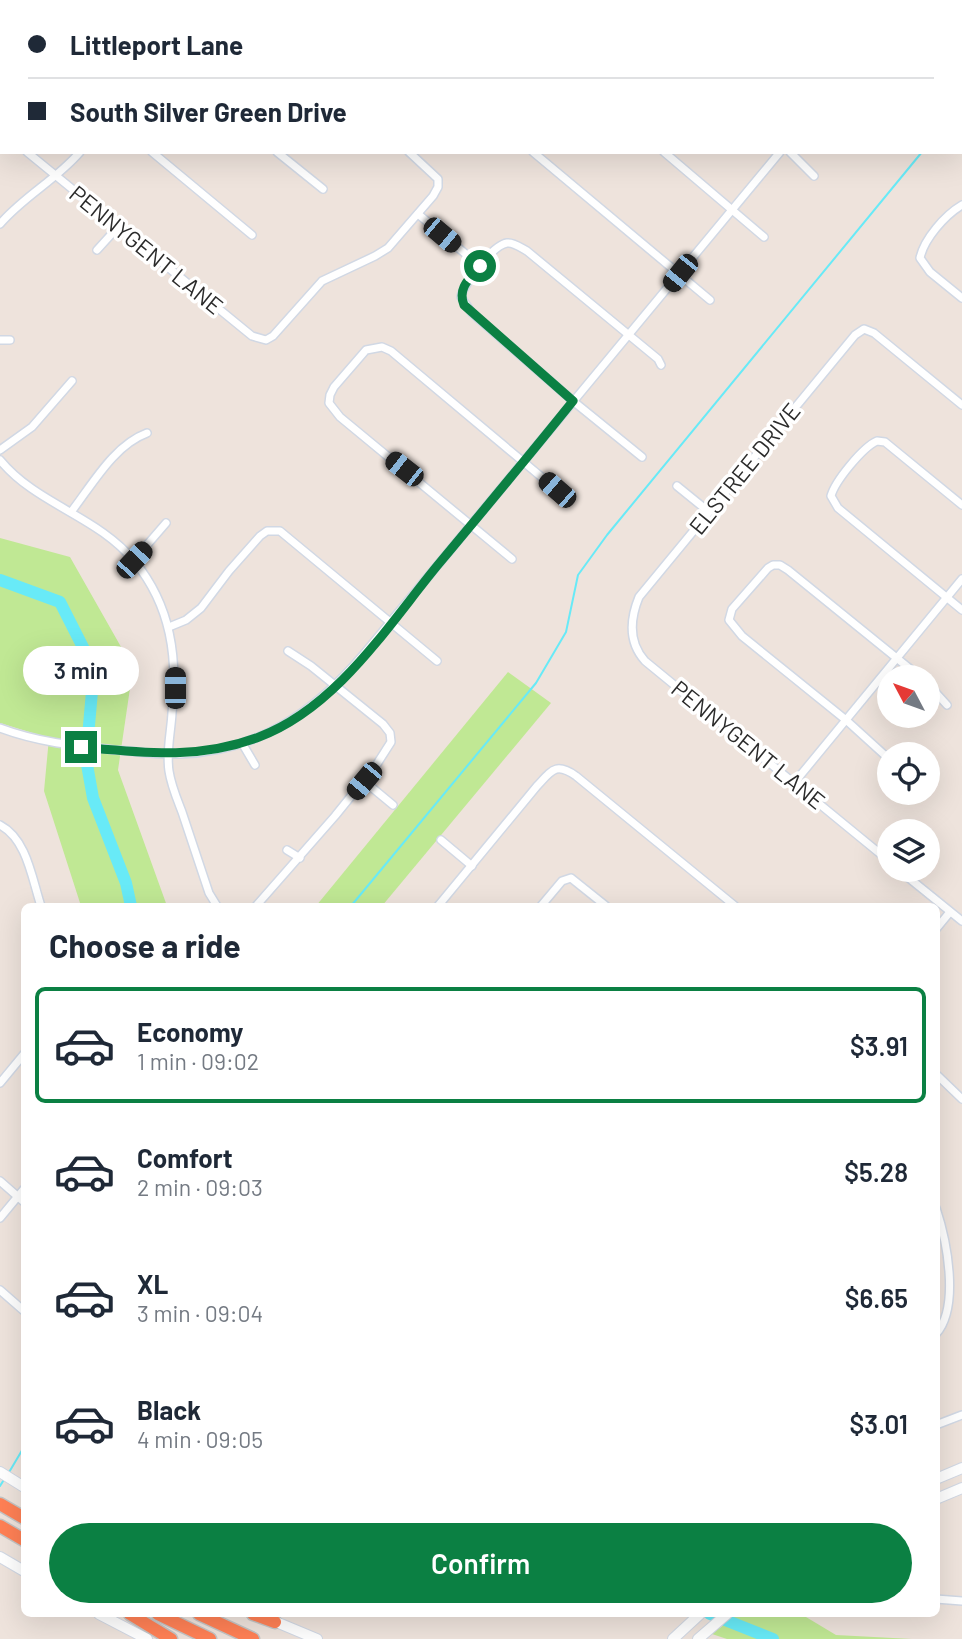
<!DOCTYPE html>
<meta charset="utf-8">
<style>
:root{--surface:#fff;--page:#f6f6f7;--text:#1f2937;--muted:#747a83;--line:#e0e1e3;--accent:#0b8043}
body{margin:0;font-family:Barlow,sans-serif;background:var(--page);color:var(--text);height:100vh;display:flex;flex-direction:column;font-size:26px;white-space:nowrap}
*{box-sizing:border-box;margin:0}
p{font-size:23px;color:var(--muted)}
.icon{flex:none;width:38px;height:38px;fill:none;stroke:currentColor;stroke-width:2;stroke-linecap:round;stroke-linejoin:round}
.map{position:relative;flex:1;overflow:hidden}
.panel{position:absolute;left:21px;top:903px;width:919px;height:714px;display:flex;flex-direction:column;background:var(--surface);border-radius:10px;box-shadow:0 7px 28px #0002}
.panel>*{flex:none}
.top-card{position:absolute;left:0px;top:0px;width:962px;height:154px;box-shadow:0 7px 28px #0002;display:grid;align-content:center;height:154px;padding:0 28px;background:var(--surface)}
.needle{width:46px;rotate:311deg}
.controls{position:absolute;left:877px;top:665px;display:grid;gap:14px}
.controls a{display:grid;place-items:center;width:63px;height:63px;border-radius:50%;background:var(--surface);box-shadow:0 7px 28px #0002;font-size:35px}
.end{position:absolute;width:32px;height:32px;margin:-16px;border:9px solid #0b8043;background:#fff;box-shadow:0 0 0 4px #fff}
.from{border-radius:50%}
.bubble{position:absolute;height:49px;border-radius:24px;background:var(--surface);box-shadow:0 7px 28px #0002;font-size:23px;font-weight:600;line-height:49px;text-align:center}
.car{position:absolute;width:21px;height:42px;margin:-21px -10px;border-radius:9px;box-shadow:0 0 5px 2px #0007;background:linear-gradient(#222 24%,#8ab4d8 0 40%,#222 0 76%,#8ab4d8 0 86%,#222 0)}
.top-card b{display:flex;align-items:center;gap:24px;height:66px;font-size:26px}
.top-card b+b{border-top:2px solid var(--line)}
.top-card i{width:18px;height:18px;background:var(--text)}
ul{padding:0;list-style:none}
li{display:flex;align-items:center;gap:21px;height:116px;margin:0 14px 10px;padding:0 14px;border:4px solid transparent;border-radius:10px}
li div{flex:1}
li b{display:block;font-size:26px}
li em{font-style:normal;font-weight:600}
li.current{border-color:var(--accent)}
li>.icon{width:63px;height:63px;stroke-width:1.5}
h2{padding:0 28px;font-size:32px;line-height:84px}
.cta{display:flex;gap:14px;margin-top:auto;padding:14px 28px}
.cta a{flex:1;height:80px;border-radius:42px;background:var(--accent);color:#fff;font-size:28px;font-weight:600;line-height:80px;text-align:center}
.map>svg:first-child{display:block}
.green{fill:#c0e894}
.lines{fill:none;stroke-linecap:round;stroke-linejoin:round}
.stream{stroke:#68eaf7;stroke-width:2}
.river{stroke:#68eaf7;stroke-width:12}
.street-casing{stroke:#d1d8e4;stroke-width:10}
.secondary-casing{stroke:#d1d8e4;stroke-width:12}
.highway-casing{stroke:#c4c4c4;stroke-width:15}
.street{stroke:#fff;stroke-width:7}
.secondary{stroke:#fff;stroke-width:10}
.highway{stroke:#ff8055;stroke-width:12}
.route{stroke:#0b8043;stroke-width:9}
.labels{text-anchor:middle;stroke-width:7;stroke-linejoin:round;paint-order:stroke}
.street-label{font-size:23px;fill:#2b2b2b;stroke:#fff}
</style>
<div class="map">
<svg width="962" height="1639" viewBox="0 0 962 1639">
<rect width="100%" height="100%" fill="#eee3dc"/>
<g class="green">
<path d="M0,538l70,19 63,111 -15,102 49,136h-86l-37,-115 5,-53 -49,-15z"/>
<path d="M508,672l43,31 -169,203h-66z"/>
<path d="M738,1614h63l35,21 76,4h-185l-15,-5z"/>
</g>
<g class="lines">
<g class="stream">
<path d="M961,105l1,-1"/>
<path d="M351,906l185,-223 30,-51 12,-57 29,-40 315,-383"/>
<path d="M8,1474l16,-27"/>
<path d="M0,1486l5,-8"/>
</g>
<g class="river">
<path d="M0,580l60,22 34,67 -8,90 7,39 33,85 5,23"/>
<path d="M710,1614l63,25"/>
</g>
<defs>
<g id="street">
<path d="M93,0l3,2"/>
<path d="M224,0l2,2"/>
<path d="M347,0l2,2"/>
<path d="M471,0l2,2"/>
<path d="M731,0l2,2"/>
<path d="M855,0l2,2"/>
<path d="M204,2l1,-2"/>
<path d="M905,2l2,-2"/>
<path d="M0,131l2,1"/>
<path d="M27,152l225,184 14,4 7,-4 49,-55 53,-25 13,-8 45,-52 5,-9v-8l-29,-27"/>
<path d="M152,152l100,83"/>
<path d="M277,152l46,37"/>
<path d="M533,152l177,148"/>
<path d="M664,152l100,85"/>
<path d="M790,152l24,24"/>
<path d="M962,205c-17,10 -38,34 -42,53l10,14 32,26"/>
<path d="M418,214l62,52"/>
<path d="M0,224c24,-28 56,-44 80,-72"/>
<path d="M97,250l20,-22"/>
<path d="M0,340h10"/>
<path d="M0,450l32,-23 40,-46"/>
<path d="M642,457l-69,-56 -101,-88 -11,-16c2,-13 32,-52 46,-54 7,-1 14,5 20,8l131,108 3,6"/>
<path d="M0,460c37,45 98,56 135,102 36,44 43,96 37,151 -1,19 -6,39 -3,58 2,14 8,28 13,41 9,27 18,54 27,81l8,13"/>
<path d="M677,486l32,26"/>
<path d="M962,505l-77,-63 -8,-1c-14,6 -42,40 -46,55l7,12 124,102"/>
<path d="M71,512c21,-27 43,-67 76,-79"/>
<path d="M512,559l-172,-142 -11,-14 1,-8 4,-8 32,-37 16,-3 9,4 166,139"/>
<path d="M134,560l32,-37"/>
<path d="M169,627l17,-7 15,-12 28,-37 31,-35 7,-5h13l157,130"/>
<path d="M928,684l19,21"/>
<path d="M0,728c37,14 75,18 115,22 21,1 42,5 64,4 80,-3 135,-41 185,-100l416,-502"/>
<path d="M242,743l13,22"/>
<path d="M889,759l-43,-39 -104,-84 -13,-16 3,-11 36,-41 5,-3h7l8,5 132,107"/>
<path d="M364,781l29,24"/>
<path d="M794,783l168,-204"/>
<path d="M0,825c27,14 32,54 41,81"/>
<path d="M441,840l31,26"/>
<path d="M287,850l13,8"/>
<path d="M889,861l-244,-200c-17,-19 -15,-42 -6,-64l216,-262 9,-6 10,4 88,72"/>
<path d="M899,870l63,51"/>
<path d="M256,906l79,-90 42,-52 14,-22 -1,-9 -7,-9 -72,-58 -23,-15"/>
<path d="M438,906l99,-120c15,-16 19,-24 39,-10l159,130"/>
<path d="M541,906l21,-25 9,-3 35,28"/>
<path d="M936,929l14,-17"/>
<path d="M936,1074l26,25"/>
<path d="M0,1083l24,-29"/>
<path d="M0,1181l24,21"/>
<path d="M936,1208c11,33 24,99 0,126"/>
<path d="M0,1218l24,-29"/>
<path d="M0,1290l24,21"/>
<path d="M936,1425l26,-10"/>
<path d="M936,1599l26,2"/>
</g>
<g id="secondary">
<path d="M0,1472l24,15"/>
<path d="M936,1479l26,-11"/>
<path d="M936,1499l26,-11"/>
<path d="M0,1557l24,14"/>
<path d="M99,1614l48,25"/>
<path d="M269,1619l48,20"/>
<path d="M673,1639l27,-25"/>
<path d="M698,1639l29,-25"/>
</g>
<g id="highway">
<path d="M0,1504l24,14"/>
<path d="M0,1526l24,14"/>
<path d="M130,1614l41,25"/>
<path d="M158,1614l52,25"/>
<path d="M199,1614l54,25"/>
<path d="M253,1614l22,8"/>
</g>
</defs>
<use href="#street" class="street-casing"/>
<use href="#secondary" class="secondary-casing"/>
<use href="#highway" class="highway-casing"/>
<use href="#street" class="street"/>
<use href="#secondary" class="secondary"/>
<use href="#highway" class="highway"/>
</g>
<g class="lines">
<path class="route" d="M81,747c63,6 117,13 178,-10 77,-29 128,-110 178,-171 46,-55 91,-109 136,-165l-109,-96c-7,-17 6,-27 16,-39"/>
</g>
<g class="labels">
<g class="street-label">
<text transform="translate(146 250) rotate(39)" y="8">PENNYGENT LANE</text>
<text transform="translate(745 469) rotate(-51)" y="8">ELSTREE DRIVE</text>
<text transform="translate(748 745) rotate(39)" y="8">PENNYGENT LANE</text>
</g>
</g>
</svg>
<div class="controls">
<a><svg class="needle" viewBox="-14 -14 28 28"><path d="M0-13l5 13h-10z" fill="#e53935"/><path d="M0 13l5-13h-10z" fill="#747a83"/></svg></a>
<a><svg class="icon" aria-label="locate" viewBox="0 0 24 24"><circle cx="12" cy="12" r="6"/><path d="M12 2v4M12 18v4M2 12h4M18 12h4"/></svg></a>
<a><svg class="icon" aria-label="layers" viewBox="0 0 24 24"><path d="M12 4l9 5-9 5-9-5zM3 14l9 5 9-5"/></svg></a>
</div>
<i class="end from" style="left:480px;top:266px"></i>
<i class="end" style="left:81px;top:747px"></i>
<div class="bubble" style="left:23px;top:646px;width:116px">3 min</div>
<i class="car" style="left:442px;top:235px;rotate:130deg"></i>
<i class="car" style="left:680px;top:273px;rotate:219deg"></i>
<i class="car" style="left:404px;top:469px;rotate:308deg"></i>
<i class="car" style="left:557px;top:490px;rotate:311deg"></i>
<i class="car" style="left:134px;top:560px;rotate:43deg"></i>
<i class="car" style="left:175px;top:688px;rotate:0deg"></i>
<i class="car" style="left:364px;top:781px;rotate:220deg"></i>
<div class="top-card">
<b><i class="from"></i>Littleport Lane</b>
<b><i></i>South Silver Green Drive</b>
</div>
<section class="panel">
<h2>Choose a ride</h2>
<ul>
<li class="current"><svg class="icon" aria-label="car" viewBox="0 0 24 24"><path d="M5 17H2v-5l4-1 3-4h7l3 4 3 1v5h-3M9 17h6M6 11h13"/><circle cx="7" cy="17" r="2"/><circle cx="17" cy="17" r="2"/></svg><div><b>Economy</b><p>1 min · 09:02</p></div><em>$3.91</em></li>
<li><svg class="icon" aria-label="car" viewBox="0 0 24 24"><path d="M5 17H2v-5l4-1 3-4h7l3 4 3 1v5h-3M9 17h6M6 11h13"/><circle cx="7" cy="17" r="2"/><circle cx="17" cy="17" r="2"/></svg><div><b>Comfort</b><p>2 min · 09:03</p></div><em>$5.28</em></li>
<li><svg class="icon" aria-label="car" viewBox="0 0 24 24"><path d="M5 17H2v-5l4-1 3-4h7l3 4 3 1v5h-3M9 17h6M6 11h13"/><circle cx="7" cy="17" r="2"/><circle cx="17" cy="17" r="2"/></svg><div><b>XL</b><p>3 min · 09:04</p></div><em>$6.65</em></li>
<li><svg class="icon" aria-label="car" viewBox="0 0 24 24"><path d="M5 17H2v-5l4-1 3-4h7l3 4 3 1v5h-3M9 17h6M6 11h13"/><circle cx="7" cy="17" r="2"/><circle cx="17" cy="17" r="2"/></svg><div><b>Black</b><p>4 min · 09:05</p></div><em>$3.01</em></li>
</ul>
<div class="cta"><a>Confirm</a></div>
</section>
</div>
